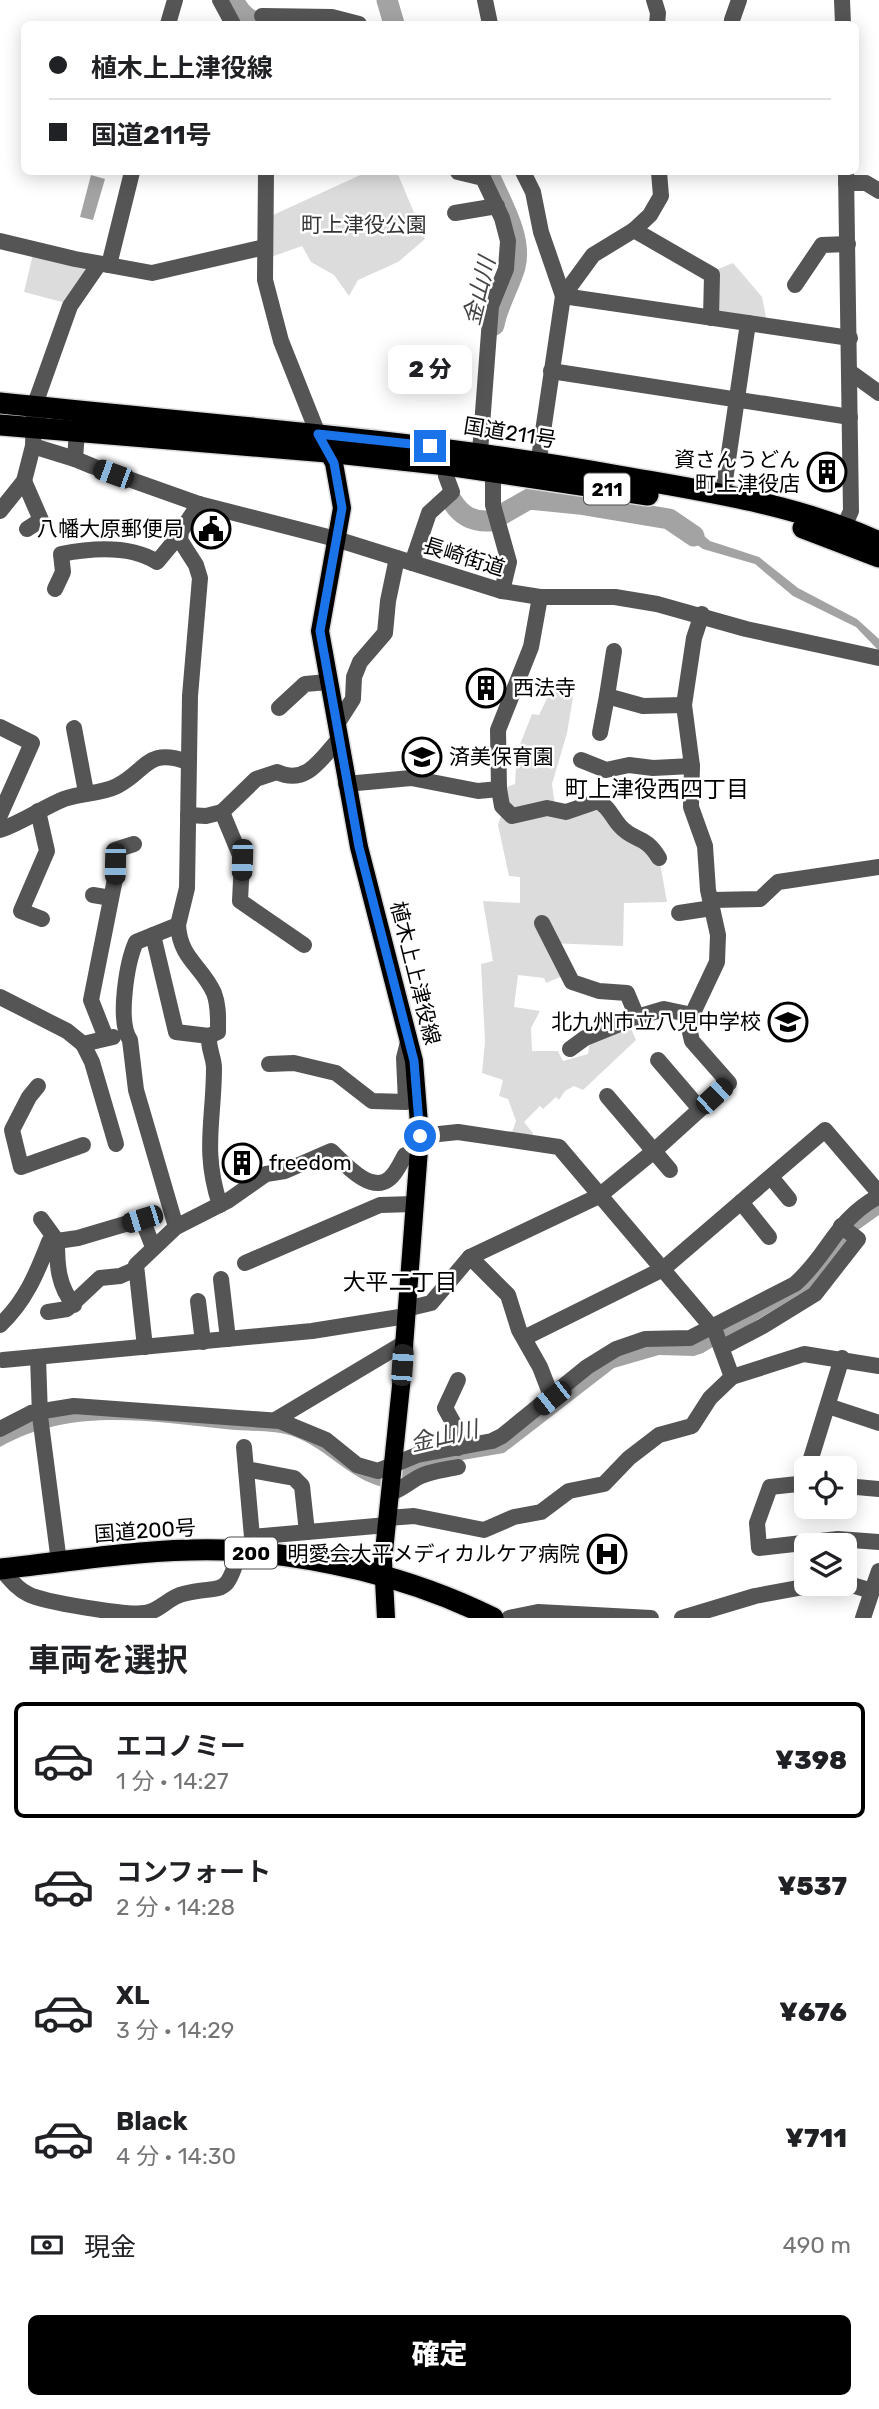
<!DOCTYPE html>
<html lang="ja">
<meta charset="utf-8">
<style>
:root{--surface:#fff;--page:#f2f2f2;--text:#202124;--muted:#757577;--line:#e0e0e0;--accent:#000}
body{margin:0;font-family:Rubik,"Noto Sans JP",sans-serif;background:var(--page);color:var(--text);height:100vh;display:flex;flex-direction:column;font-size:26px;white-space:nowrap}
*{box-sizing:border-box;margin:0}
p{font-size:23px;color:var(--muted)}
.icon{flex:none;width:38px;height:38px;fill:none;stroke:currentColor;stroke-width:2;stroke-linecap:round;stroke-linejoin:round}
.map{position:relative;height:1618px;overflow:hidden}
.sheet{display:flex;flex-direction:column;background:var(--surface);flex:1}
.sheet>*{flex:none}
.banner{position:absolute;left:21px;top:21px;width:838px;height:154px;border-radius:10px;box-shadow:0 4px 18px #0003;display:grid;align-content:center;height:154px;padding:0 28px;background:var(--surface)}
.tools{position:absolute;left:794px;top:1456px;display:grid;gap:14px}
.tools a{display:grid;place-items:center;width:63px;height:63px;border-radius:10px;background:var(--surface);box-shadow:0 4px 18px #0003;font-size:35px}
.end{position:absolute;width:32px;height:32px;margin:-16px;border:9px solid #1a73e8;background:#fff;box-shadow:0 0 0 4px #fff}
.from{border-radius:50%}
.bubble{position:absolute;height:49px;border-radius:10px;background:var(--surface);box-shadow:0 4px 18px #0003;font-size:23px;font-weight:800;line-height:49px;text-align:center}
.car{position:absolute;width:21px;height:42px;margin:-21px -10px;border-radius:9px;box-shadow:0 0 5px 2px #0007;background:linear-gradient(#222 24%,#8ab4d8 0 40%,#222 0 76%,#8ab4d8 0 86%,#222 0)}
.banner b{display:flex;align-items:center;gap:24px;height:66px;font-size:26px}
.banner b+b{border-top:2px solid var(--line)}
.banner i{width:18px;height:18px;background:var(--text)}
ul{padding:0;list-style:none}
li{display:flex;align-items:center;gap:21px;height:116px;margin:0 14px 10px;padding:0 14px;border:4px solid transparent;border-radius:10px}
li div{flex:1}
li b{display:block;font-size:26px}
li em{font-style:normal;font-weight:800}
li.selected{border-color:var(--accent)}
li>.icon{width:63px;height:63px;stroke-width:1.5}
h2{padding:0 28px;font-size:32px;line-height:84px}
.pay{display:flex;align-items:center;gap:18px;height:77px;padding:0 28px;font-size:26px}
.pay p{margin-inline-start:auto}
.cta{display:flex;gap:14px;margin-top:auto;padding:14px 28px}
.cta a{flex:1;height:80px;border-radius:10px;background:var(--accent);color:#fff;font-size:28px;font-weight:800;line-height:80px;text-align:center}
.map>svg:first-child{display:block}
.green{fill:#dcdcdc}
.water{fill:#a3a3a3}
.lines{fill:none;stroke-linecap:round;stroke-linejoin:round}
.river{stroke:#a3a3a3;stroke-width:21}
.major-casing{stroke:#dbdbdb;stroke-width:21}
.highway-casing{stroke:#dbdbdb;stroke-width:24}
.minor{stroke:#555;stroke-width:16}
.major{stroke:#000;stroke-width:18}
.highway{stroke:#000;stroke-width:21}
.route{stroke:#1a73e8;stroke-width:9}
.labels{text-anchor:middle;stroke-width:5;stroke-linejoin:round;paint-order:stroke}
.shield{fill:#fff;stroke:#4c4c4c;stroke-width:2}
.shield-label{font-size:19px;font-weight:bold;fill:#000}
.park-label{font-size:21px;fill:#333;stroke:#fff}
.street-label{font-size:21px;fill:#000;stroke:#fff}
.poi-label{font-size:21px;fill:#000;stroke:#fff;text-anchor:end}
.water-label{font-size:23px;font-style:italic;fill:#444;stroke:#fff}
.neighbourhood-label{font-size:23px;fill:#000;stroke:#fff}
</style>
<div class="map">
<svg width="879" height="1618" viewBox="0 0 879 1618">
<rect width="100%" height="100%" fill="#fff"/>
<g class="green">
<path d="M367,172h30l28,67 -27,23 -40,18 -9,16 -15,-21 -23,-13 -9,-16 -31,11 2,-42z"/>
<path d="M33,254l51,12 4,5 -22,32 -42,-11z"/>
<path d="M733,263l29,34 5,25 -52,-8 1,-44z"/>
<path d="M552,688l14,3 7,6 -6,36 -15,51 3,22 42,-2 63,59 7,39 -43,1 -1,43 -74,-3 16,32 -19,8 -2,-5 -26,-3 -4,32 26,4 -9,17 1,23h26l5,10 25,-7 2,-13 40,-15 6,14 -53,50 -9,-4 -9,5 -6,9 -3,-3 -13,12 -3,-3 -16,16 9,11 -1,5 -21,-3 5,-14 -8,-22 -9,-3 4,-16 -21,-7 3,-32 -4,-77 12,-3 -10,-60 37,2v-26l-11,-1 -11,-51 8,-24 -2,-13 11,-4 2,-32 15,-38 7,1z"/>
</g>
<g class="water">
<path d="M91,175l14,4 -12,41 -13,-3z"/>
<path d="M684,519l26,22 49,16 39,31 59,31 22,20v12l-23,-24 -63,-31 -38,-32 -52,-15 -40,-28z"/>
<path d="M879,1202v13l-21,15 -40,53 -115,70 -9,3 -35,-1 -45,13 -110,85 -77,13 -44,21c-34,-8 -56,-38 -88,-50 -21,-8 -48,-5 -70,-8 -77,-8 -155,-22 -225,18v-14l35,-16 41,-7 185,13 50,13 46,32 132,-21 131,-95 39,-8 138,-54 44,-57z"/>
</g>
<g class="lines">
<g class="river">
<path d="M233,0c8,15 16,22 32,24"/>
<path d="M387,0l7,24"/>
<path d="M488,172c11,28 35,64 27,95 -6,20 -17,37 -21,58"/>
<path d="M452,501c9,15 21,21 38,20"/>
<path d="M501,515l28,-16 50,5 90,15 25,17"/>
</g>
<defs>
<path id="major" d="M323,443l11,20 8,45 -22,123 39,216 55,214 6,75 -19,250 -18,175 3,57"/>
<g id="highway">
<path d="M0,403c207,22 414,36 619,73 90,16 177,28 260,66"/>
<path d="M0,425l327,27 120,13 201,30"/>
<path d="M803,528l76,29"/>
<path d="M0,1569c73,-8 148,-21 222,-19 92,4 189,27 271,68"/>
</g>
</defs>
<use href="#major" class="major-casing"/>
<use href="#highway" class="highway-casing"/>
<g class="minor">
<path d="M220,0l13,24"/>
<path d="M485,0l5,24"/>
<path d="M654,0l4,13 -1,11"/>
<path d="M842,0l1,24"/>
<path d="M262,16l70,1 27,7"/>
<path d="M732,20l7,-20"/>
<path d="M168,24l7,-24"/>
<path d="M266,172l-1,108 16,61 37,93"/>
<path d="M458,172l25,6 19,40 6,23 -2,28 -15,37 -11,146"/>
<path d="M523,172l10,20 8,40 22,64"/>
<path d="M846,183h20l13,8"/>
<path d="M455,213l42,-7"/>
<path d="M634,230l78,45 -1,43"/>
<path d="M0,241l75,18 77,14 113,-26"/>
<path d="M109,265l23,-93"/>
<path d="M795,285l27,-40 26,-1"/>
<path d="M563,296l287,42"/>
<path d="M551,371l299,46"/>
<path d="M850,372l29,21"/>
<path d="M77,431l-2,28 17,7 107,38 137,35 166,52 38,6h75l42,7 89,25 133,29"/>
<path d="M33,446l42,13"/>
<path d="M493,472v33l16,57 -7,29"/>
<path d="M537,472l26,-176 30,-41 41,-25 16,-15 11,-19 -2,-24"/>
<path d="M24,481l17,39 -14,9"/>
<path d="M723,494l25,-171"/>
<path d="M0,511l24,-30 9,-35 1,-39 36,-101 29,-42"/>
<path d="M839,538l12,-27 -5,-339"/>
<path d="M412,563l17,-50 23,-21 -6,-16 1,-11"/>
<path d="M55,589l8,-17 -2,-18c31,-6 69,-9 96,8l15,-18 8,-4"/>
<path d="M614,651l-7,45 36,10 41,-1"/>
<path d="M279,708l26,-24 23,-2"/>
<path d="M337,724l16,-25 1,-22 6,-15 25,-29 3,-32 9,-43"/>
<path d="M0,727l32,16 -32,72"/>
<path d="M74,728l12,64"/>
<path d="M600,733l7,-37"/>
<path d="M581,760l25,10 23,-5 24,3 39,-2"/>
<path d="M346,784l65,-6 67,13 21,-2 -1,-59 33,-83 9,-50"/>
<path d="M499,789l3,17 10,10 35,-8 19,4 32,-11c11,6 14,16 22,25 14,16 25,8 39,32"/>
<path d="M38,811l9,40 -26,60 21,8"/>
<path d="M222,812l34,-33 21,-7c29,14 44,-13 62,-33"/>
<path d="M188,815l18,1 16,-4 20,48 -2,41 64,44"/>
<path d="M0,830c23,-8 42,-22 64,-31 16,-6 37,-5 53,-13 30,-15 29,-39 71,-24"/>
<path d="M93,895l18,3"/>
<path d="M712,900l48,-1 18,-17 101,-15"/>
<path d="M679,913l33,-5"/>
<path d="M542,923l30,59 27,9 28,2 10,24 27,-8 28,6"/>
<path d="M178,925c2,34 24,41 36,68 5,13 4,26 4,39l-9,4"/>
<path d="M153,935l23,97 33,4c-1,13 5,21 5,32 0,51 -12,84 6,137"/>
<path d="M0,997l67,34 16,13 30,-7"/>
<path d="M106,1038l-15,-38 24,-121v-29l19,-6"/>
<path d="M83,1044l9,18 24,82"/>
<path d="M570,1049l15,-11 52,-21"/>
<path d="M658,1060l42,49"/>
<path d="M269,1064l25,-1 42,10 36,28 34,1 -2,-44 5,-20"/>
<path d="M38,1086l-9,11 -17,33 9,37 62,-22"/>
<path d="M607,1096l63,74"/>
<path d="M420,1136l38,-4 101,15 156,184 17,46"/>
<path d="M771,1177l18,22"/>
<path d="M741,1202l28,35"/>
<path d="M41,1219l16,22 21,-3 64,-19 11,28"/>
<path d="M176,1227l-40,-137 -6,-50c-13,-19 -3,-78 6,-98l42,-17 9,-37 3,-192 10,-118 -4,-13 -16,-25 1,-9 18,-27"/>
<path d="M470,1257l38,38 11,35 21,37 12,31"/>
<path d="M245,1263l135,-58 34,-1"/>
<path d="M221,1279l7,60"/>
<path d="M198,1301l5,41"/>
<path d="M406,1309l25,-6 39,-46 129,-61 55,-45 75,-68 -37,-42 -3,-13 3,-13 25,-53 1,-27 -10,-45 -3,-44 -14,-39 1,-41 -8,-61 10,-67 8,-24"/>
<path d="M48,1312l19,-3 33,-31 20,-2 16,-7"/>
<path d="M0,1325c25,-23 37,-52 49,-83l8,-1c0,24 1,45 17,64"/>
<path d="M524,1338l139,-69 162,-139 54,63"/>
<path d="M145,1347l-9,-82 40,-38 53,-27 37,-26 19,-3 46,-20c13,12 39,43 58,28 7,-5 12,-17 16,-24l14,-4"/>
<path d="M723,1347l40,-21 52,-32 43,-55 -17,-13"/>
<path d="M38,1357l2,59 19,146"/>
<path d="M3,1360l309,-29 94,-15"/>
<path d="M458,1380l-13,28 10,18 3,22"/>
<path d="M828,1406l51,17"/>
<path d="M275,1420l129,-77"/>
<path d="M0,1429l31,-16 43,-7 206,15 46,19 31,25 21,6 39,-16 75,-14 10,-5 85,-69 29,-18 29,-10 45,-1 105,-54c35,-31 39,-63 84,-88"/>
<path d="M244,1447l8,90 135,-12"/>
<path d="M808,1468l34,-110"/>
<path d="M246,1469l48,9 8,8 5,46"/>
<path d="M807,1483l-37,4 -13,36 2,25 79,-9 41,3"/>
<path d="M845,1486l34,3"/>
<path d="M391,1493c11,-4 16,-9 26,-15 12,-7 27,-8 41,-11"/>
<path d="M388,1518l26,-2 70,14 30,-13 27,-5 28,-21 35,-7 25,-26 30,-23 33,-9 18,-28 22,-21 72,-23 75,12"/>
<path d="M1,1569c8,9 16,20 27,25 15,8 100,22 117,19 15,-2 24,-16 38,-19 39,-10 43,6 56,-42"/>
<path d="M845,1583l27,8 -9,27"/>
<path d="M872,1591l7,-20"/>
<path d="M509,1618l29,-6 113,6"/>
<path d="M682,1618l73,-22 65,-12"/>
</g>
<use href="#major" class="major"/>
<use href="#highway" class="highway"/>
</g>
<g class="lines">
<path class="route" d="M420,1136l-6,-75 -55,-214 -39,-216 22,-123 -8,-45 -16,-29 112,12"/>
</g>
<defs>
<symbol id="building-ring" viewBox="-11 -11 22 22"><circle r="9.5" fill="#fff" stroke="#000" stroke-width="1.5"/><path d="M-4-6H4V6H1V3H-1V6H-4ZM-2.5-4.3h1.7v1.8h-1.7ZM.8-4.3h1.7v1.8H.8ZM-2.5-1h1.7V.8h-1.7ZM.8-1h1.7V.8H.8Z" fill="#000"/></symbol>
<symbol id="civic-ring" viewBox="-11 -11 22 22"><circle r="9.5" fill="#fff" stroke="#000" stroke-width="1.5"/><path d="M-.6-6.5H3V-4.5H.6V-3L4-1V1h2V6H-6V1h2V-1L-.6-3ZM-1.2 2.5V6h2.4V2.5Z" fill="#000"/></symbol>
<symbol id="school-ring" viewBox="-11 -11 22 22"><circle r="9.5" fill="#fff" stroke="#000" stroke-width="1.5"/><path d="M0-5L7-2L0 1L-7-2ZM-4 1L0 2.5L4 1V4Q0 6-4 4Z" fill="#000"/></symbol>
<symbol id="hospital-ring" viewBox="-11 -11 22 22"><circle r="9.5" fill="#fff" stroke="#000" stroke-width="1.5"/><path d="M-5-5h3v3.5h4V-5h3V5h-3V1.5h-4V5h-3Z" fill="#000"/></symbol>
</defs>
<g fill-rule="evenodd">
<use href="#building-ring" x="805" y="450" width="44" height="44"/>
<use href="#civic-ring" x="189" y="507" width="44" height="44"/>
<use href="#building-ring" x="464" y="666" width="44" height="44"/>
<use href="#school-ring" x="400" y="735" width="44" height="44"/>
<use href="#school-ring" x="766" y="1000" width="44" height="44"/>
<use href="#building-ring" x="220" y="1141" width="44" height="44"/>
<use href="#hospital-ring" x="585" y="1532" width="44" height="44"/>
</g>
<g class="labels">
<g class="shield">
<rect x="584" y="473.5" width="46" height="31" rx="5"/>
<rect x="225" y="1537.5" width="52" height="31" rx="5"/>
</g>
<g class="shield-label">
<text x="607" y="496">211</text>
<text x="251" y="1560">200</text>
</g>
<g class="park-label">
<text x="364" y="232">町上津役公園</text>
</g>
<g class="street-label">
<text transform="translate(510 433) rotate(9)" y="7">国道211号</text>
<text transform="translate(464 557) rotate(17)" y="7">長崎街道</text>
<text transform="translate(415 973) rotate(76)" y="7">植木上上津役線</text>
<text transform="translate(145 1531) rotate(-4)" y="7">国道200号</text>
</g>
<g class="poi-label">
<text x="800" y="467">資さんうどん<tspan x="800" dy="24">町上津役店</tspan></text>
<text x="184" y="536">八幡大原郵便局</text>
<text x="513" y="695" text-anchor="start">西法寺</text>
<text x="449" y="764" text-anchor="start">済美保育園</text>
<text x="761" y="1029">北九州市立八児中学校</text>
<text x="269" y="1170" text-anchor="start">freedom</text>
<text x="580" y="1561">明愛会大平メディカルケア病院</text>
</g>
<g class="water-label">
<text transform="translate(479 291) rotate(-76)" y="8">金山川</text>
<text transform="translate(444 1436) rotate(-13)" y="8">金山川</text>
</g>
<g class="neighbourhood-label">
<text x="657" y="797">町上津役西四丁目</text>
<text x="400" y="1290">大平二丁目</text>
</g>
</g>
</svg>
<div class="tools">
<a><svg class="icon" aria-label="locate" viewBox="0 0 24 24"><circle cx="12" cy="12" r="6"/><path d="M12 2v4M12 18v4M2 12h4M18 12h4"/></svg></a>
<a><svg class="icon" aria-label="layers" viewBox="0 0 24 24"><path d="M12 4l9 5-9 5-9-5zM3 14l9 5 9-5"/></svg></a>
</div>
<i class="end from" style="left:420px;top:1136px"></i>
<i class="end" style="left:430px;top:446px"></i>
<div class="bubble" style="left:388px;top:345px;width:84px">2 分</div>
<i class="car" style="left:113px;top:474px;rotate:290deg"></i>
<i class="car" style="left:242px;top:860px;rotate:182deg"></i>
<i class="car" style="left:115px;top:864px;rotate:181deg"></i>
<i class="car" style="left:714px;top:1096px;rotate:47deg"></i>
<i class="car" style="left:142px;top:1219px;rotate:253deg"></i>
<i class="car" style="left:402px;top:1365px;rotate:4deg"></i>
<i class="car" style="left:552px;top:1398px;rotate:232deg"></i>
<div class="banner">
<b><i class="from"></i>植木上上津役線</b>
<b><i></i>国道211号</b>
</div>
</div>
<section class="sheet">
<h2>車両を選択</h2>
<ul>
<li class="selected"><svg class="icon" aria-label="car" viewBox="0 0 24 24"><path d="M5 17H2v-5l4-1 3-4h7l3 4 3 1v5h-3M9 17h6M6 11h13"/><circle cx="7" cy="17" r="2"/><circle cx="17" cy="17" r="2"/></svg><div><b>エコノミー</b><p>1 分 · 14:27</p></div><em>¥398</em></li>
<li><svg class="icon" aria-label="car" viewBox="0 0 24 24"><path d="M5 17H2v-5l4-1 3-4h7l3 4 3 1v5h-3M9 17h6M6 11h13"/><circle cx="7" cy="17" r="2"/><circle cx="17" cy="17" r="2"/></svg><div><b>コンフォート</b><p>2 分 · 14:28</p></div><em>¥537</em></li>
<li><svg class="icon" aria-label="car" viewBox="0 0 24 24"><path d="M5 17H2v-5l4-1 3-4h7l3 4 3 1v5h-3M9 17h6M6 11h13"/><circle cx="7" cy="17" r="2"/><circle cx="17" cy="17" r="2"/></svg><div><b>XL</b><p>3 分 · 14:29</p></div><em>¥676</em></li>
<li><svg class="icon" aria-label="car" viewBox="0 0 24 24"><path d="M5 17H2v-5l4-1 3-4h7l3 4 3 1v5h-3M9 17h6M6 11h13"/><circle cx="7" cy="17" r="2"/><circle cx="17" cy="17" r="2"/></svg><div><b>Black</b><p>4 分 · 14:30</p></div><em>¥711</em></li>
</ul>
<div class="pay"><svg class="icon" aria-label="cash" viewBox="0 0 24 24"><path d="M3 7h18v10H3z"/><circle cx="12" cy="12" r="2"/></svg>現金<p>490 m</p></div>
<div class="cta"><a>確定</a></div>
</section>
